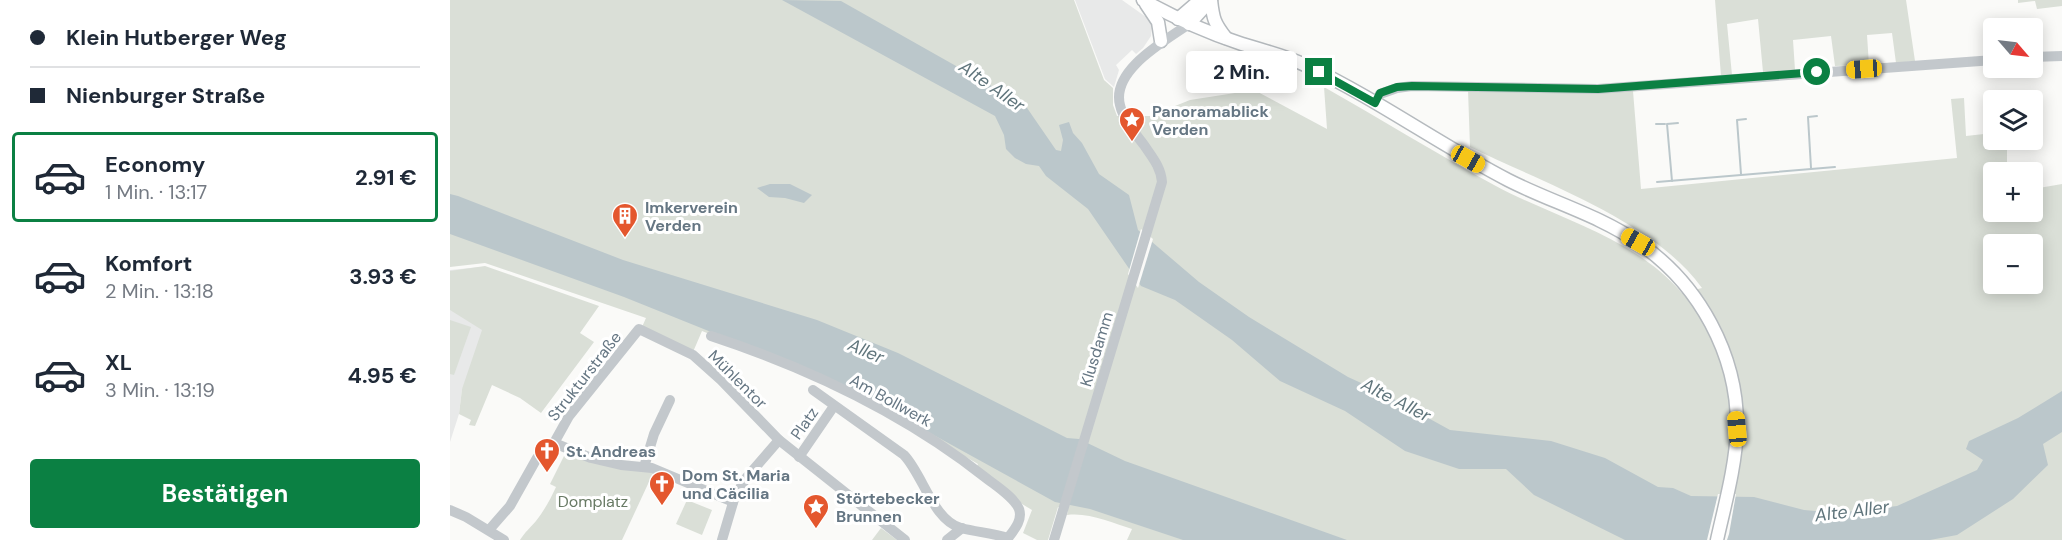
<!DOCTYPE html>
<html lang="de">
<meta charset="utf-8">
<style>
:root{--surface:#fff;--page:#f6f6f7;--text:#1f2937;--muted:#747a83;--line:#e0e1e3;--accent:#0b8043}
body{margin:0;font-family:"DM Sans",sans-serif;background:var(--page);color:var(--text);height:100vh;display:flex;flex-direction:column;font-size:22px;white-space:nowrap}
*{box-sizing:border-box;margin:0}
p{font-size:20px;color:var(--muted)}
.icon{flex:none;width:33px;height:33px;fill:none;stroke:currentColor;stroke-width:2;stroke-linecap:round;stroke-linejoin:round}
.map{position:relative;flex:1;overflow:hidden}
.sheet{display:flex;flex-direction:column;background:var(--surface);width:450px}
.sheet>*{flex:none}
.guide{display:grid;align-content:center;height:132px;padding:0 30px;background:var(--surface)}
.needle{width:39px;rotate:118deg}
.buttons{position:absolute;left:1533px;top:18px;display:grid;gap:12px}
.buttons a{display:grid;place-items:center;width:60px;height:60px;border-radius:6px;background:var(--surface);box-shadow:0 3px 15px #0003;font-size:30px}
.end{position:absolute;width:27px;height:27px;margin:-14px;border:8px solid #0b8043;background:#fff;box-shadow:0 0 0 3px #fff}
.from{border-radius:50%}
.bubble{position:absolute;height:42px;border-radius:6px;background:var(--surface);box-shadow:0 3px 15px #0003;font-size:20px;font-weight:700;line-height:42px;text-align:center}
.car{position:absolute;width:18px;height:36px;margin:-18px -9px;border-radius:8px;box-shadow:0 0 4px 2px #0007;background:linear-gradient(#f5c518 24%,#345 0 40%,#f5c518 0 76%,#345 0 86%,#f5c518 0)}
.guide b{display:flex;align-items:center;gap:21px;height:57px;font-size:22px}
.guide b+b{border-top:2px solid var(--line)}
.guide i{width:15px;height:15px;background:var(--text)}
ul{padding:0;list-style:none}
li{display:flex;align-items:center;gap:18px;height:90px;margin:0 12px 9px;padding:0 18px;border:3px solid transparent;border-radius:6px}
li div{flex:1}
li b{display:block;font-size:22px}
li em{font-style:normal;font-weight:700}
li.active{border-color:var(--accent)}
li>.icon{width:54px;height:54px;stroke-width:1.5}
.cta{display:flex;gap:12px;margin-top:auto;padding:12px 30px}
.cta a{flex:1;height:69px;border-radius:6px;background:var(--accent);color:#fff;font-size:24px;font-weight:700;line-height:69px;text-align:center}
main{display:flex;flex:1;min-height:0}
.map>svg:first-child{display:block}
.built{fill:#e8e9e9}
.green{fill:#dadfd7;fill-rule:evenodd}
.water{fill:#bbc7cb}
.pier{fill:#fafaf8}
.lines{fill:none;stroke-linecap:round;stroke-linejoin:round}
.stream{stroke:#bbc7cb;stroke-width:2}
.major-casing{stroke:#b5babe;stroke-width:15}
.minor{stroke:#c3c8cc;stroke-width:10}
.major{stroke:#fff;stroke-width:12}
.route{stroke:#0b8043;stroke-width:8}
.labels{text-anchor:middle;stroke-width:6;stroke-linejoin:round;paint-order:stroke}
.poi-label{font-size:16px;font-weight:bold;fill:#657683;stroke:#fff;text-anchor:start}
.street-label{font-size:16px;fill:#657683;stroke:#fff}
.park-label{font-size:16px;fill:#687a64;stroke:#fff}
.water-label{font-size:18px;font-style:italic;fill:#60757c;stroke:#fff}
</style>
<main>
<section class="sheet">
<div class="guide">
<b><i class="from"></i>Klein Hutberger Weg</b>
<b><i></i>Nienburger Straße</b>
</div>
<ul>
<li class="active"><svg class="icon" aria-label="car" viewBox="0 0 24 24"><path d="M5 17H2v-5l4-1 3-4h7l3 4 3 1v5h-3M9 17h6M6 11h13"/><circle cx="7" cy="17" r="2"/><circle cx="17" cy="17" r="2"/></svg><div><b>Economy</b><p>1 Min. · 13:17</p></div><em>2.91 €</em></li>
<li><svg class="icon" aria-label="car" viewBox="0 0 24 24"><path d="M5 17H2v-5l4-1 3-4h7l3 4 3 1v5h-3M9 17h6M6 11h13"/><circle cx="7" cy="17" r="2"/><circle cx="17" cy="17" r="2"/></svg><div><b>Komfort</b><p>2 Min. · 13:18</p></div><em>3.93 €</em></li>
<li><svg class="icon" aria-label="car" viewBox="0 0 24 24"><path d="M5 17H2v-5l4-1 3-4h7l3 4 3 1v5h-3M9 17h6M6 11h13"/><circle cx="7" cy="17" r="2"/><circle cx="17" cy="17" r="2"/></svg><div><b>XL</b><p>3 Min. · 13:19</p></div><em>4.95 €</em></li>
</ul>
<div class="cta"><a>Bestätigen</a></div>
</section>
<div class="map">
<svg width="1612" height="540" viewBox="0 0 1612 540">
<rect width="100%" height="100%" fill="#fafaf8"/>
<g class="built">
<path d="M625,0h47l24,17 6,9 -1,10 -8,12 -7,6 -4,-4 -16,15 3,5 -5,17 -9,-8z"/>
<path d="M30,267l35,52 -53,70 -3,25 -9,28v-172z"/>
</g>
<g class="green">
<path d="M0,0h624l30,80 9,8v17l4,11h33l40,-16 64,-10 73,39 -3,-42c57,32 113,67 170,98 65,35 137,50 188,108l20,-5c-48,-67 -159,-105 -232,-141l-2,-57 165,1 8,98 316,-31 -6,-59 13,-1 2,38 27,-3 1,7h13v32h-13v40h38l1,-23 29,-5v356h-935l5,-11c-20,-6 -43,-17 -65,-14l1,-5 -10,-3 -10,33h-11l-14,-7 9,-23 -10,-6 -45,-38 1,-2 -107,-62 -84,-37 -85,-34 -9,21 -51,-25 4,-9 -161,-55 -35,4zM1544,244h38v40h-38z"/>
<path d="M1265,0h191l9,61 -19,2 -4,-30 -25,2 2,30 -34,1 -4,-30 -38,4 2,30 -32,2 -5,-53 -31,5 5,51 -11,1z"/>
<path d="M1568,0h44v6l-25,3 -2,-8 -17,2z"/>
<path d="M35,266l114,40 -19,27 14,9 -53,71 -21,-15 -28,-13 -17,41 -6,-1 2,-5 -12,-6 3,-25 20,-59 -32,-20v-39z"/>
<path d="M0,320l21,7 -17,48 -4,-1z"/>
<path d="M116,452l88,19 -32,69h-102c5,-8 10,-12 16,-19 8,-10 15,-23 20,-34l-6,-3z"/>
<path d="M237,500l25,10 -10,25 -26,-11z"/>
<path d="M431,528l16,12h-25z"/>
</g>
<g class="water">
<path d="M332,0l59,1 184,104 31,45 5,1 2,-11 -4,-15 10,-3 4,11 9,10 17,31 30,21 9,35 61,52 50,35 99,60 33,15 69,38 101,11 54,17 53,29 15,1 18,8 63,1 50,13 34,3 59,-7 80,-36 6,-10 -17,-11 3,-8 49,-23 44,-27v41l-19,12 5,21 -35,34 -56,36 -27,5h-305l-91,-45 -28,-26h-47l-54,-18 -60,-40 -65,-30 -48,-41 -57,-40 -34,-14 -53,-77 -42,-33 -7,-10 -13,-2 -11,-6 -9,-9 -2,-14 -9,-19z"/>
<path d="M320,184h20l22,11 -8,8 -19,-5 -16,-1 -12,-9z"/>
<path d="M0,194l8,2 165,64 194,60 81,33 169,85 12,1 46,22 222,79h-164l-93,-31 -35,-7 -125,-69 -199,-93 -107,-43 -174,-63z"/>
</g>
<g class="pier">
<path d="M691,229l12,10 -15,49 -10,-14z"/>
<path d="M1268,494h18l-7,40 -2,6h-20z"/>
</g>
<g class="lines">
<g class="stream">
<path d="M1206,124h9"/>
<path d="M1361,168l-3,-51 9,-1"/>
<path d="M1291,174l-4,-54 9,-1"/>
<path d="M1222,181l-5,-57 11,-1"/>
<path d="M1207,182l178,-15"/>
</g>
<defs>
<g id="major">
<path d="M693,0c32,18 65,33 99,44 22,7 45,12 65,22 70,33 133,79 201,114 43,22 91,35 131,63 60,41 99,112 98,185 -1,37 -12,76 -20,112"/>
<path d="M761,0c2,18 3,23 15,38"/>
<path d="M696,4l12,18 3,19"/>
<path d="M728,19l22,-19"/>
<path d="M739,24l22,-24"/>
</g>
</defs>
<use href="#major" class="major-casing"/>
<g class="minor">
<path d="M1582,57l30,-1"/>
<path d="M925,103l5,-9 17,-6 15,-2 186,3 396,-29"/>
<path d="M261,336c97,32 194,78 275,142 10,8 28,19 33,31 4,11 -5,21 -11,29 -16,-5 -32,-6 -47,-10 -28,-8 -38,-53 -57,-73l-91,-65"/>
<path d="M104,443l37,15 30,7 31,3 81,34"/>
<path d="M349,457l35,-51"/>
<path d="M194,467l10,-33 16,-34"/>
<path d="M0,510l16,7 38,23"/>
<path d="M39,530l21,-24 27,-48 6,-7 11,-8 15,-27 70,-87 54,26 28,25 58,60 126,100"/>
<path d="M272,540l13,-44 12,-19 32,-37"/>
<path d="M497,540l15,-12"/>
<path d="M604,540l108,-358c-1,-15 -10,-25 -18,-37 -9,-12 -21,-26 -24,-40 -9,-35 45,-64 69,-81"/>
</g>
<use href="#major" class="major"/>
</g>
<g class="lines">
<path class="route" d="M869,72l56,31 5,-10 17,-6 15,-1 186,3 219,-17"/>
</g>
<defs>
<symbol id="sight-pin" viewBox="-11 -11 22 30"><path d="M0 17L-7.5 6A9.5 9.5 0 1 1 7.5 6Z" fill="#e4572e" stroke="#fff"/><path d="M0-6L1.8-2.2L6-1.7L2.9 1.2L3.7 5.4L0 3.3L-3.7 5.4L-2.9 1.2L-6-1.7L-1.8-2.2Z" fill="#fff"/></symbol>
<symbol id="building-pin" viewBox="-11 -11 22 30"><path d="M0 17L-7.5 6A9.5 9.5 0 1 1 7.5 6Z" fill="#e4572e" stroke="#fff"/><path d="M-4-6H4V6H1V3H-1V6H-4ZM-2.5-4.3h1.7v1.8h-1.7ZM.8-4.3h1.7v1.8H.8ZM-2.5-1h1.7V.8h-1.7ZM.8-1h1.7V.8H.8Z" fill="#fff"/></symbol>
<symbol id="church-pin" viewBox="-11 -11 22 30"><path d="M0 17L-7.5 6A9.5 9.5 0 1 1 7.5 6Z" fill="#e4572e" stroke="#fff"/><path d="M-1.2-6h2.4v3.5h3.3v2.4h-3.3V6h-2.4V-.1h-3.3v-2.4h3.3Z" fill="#fff"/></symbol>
</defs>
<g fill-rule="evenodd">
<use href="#sight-pin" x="667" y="105" width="30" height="40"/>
<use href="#building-pin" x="160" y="201" width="30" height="40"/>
<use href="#church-pin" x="82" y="436" width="30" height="40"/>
<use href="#church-pin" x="197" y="469" width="30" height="40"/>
<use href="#sight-pin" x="351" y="492" width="30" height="40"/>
</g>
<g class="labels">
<g class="poi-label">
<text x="702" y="117">Panoramablick<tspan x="702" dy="18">Verden</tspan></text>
<text x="195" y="213">Imkerverein<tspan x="195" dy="18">Verden</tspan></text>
<text x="116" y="457">St. Andreas</text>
<text x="232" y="481">Dom St. Maria<tspan x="232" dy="18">und Cäcilia</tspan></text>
<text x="386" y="504">Störtebecker<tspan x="386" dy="18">Brunnen</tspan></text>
</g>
<g class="street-label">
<text transform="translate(646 349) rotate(-73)" y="6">Klusdamm</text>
<text transform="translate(134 376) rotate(-52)" y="6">Strukturstraße</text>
<text transform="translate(288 379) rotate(45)" y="6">Mühlentor</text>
<text transform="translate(441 400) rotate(29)" y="6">Am Bollwerk</text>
<text transform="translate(354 423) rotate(-55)" y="6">Platz</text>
</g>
<g class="park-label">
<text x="143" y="507">Domplatz</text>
</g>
<g class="water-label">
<text transform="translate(542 86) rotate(35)" y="6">Alte Aller</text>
<text transform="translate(416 351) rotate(23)" y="6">Aller</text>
<text transform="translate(946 400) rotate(27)" y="6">Alte Aller</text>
<text transform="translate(1402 511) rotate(-7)" y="6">Alte Aller</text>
</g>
</g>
</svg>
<div class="buttons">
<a><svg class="needle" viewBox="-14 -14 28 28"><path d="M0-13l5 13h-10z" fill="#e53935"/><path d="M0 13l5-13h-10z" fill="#747a83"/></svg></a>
<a><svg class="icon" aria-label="layers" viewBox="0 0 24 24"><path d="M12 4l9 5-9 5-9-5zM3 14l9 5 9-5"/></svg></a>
<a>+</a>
<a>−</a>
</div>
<i class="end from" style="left:1367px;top:72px"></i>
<i class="end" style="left:869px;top:72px"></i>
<div class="bubble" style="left:736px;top:51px;width:111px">2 Min.</div>
<i class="car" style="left:1414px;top:69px;rotate:266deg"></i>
<i class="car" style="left:1018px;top:159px;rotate:119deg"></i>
<i class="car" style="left:1188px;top:242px;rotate:299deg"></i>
<i class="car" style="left:1287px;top:429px;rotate:355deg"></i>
</div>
</main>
